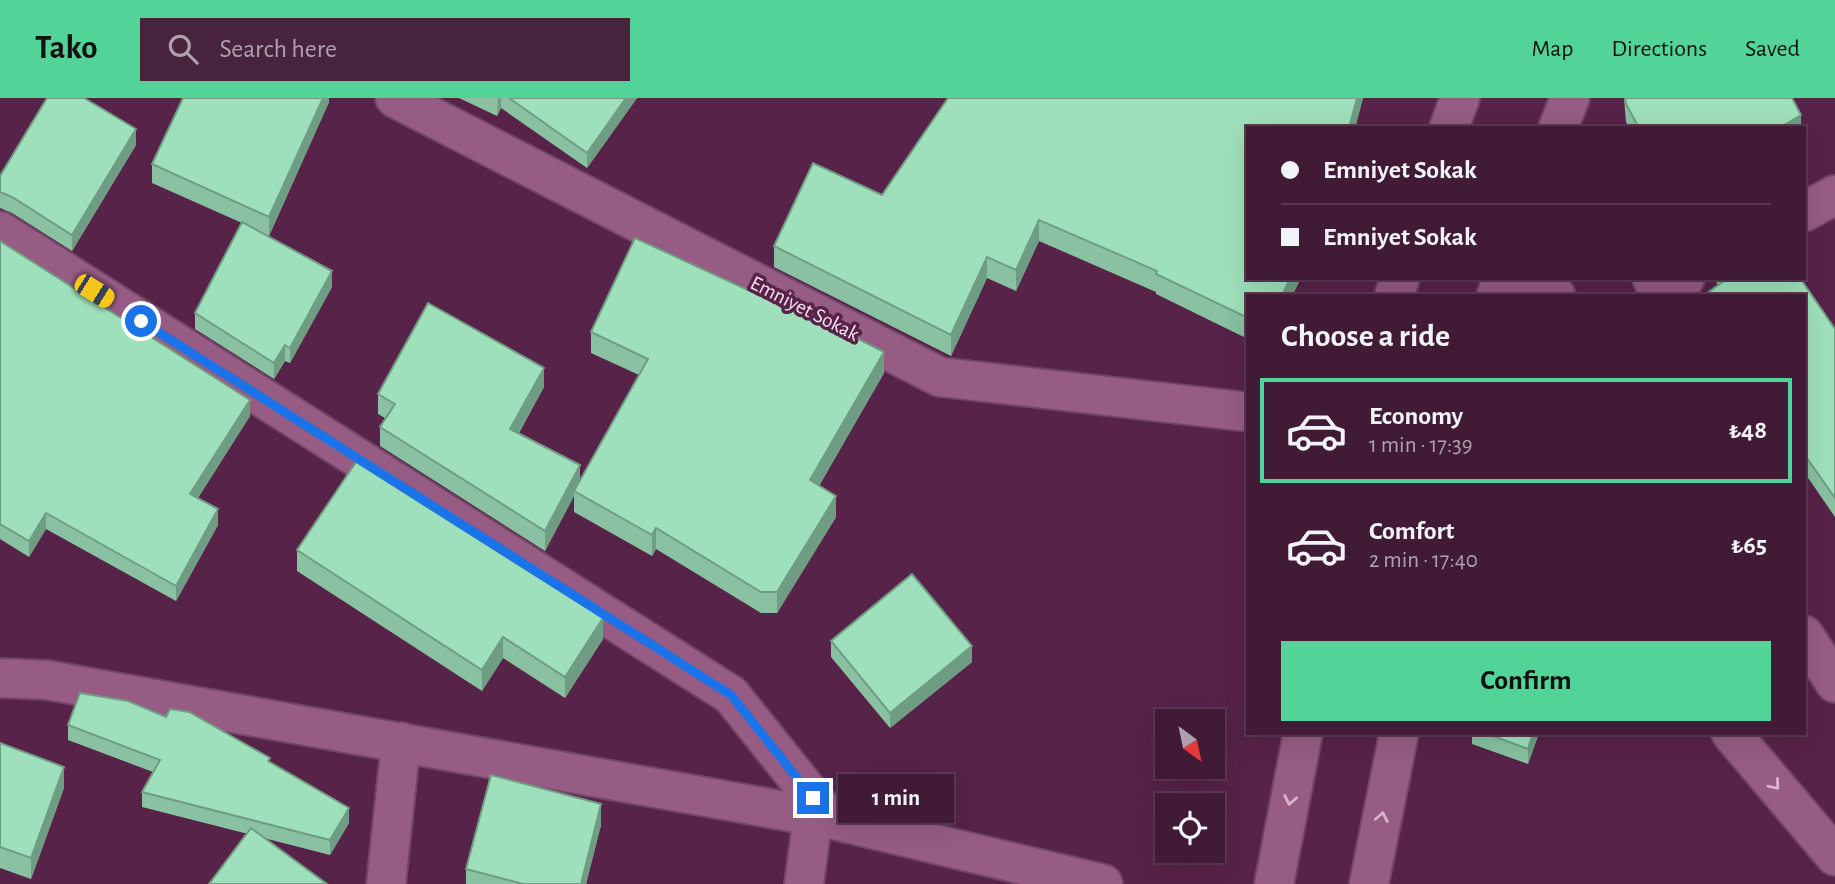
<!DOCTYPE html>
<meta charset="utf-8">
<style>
:root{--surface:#411a36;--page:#48233e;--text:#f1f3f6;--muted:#aea1ad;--line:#5a3851;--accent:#52d397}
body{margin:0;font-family:"Alegreya Sans",sans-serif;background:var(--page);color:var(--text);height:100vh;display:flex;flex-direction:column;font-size:26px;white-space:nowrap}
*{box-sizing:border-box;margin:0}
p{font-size:23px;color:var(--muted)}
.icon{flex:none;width:38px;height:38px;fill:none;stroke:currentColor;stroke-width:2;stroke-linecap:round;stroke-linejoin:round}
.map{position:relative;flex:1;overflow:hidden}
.side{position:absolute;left:1246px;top:196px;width:560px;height:441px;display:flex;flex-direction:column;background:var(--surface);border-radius:0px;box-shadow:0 7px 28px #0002,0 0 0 2px var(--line)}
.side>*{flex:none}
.hud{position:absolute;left:1246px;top:28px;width:560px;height:154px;border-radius:0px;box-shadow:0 7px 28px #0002,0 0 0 2px var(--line);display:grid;align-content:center;height:154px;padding:0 35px;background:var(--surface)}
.needle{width:46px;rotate:147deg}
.controls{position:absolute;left:1155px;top:611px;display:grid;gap:14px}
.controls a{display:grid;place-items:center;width:70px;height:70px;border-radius:0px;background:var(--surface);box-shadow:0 7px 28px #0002,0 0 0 2px var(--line);font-size:35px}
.end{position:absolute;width:32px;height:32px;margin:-16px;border:9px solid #1a73e8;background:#fff;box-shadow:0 0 0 4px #fff}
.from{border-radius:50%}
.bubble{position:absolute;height:49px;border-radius:0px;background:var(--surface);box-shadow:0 7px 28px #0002,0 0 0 2px var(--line);font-size:23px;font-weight:700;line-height:49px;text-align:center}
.car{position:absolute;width:21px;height:42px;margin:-21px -10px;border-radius:9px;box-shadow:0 0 5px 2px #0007;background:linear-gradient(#f5c518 24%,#345 0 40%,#f5c518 0 76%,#345 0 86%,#f5c518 0)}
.hud b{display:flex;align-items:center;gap:24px;height:66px;font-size:26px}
.hud b+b{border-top:2px solid var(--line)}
.hud i{width:18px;height:18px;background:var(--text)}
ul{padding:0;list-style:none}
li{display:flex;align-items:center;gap:21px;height:105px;margin:0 14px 10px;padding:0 21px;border:4px solid transparent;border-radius:0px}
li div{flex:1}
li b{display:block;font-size:26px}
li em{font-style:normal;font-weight:700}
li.on{border-color:var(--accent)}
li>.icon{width:63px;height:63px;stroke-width:1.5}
h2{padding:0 35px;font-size:32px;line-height:84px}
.primary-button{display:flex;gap:14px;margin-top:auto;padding:14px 35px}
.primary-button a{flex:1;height:80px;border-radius:0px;background:var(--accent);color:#111;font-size:28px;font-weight:700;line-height:80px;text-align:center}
header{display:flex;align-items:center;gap:42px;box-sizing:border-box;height:98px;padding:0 35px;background:var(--accent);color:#111}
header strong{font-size:33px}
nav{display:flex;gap:38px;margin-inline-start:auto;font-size:24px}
.search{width:490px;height:63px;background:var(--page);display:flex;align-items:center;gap:18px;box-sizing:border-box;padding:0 24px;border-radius:0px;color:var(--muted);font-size:26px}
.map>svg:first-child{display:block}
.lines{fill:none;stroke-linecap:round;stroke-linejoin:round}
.street-casing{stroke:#714566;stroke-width:42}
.secondary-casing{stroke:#714566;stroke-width:42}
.street{stroke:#975c84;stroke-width:38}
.secondary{stroke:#975c84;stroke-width:38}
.wall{fill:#89c1a2}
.shaded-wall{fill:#6f9d84}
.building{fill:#9fe0bc;stroke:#6f9d84;stroke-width:2}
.oneway{stroke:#dbb4cd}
.route{stroke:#1a73e8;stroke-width:9}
.labels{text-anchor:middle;stroke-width:7;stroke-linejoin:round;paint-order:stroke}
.street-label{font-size:21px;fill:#ffe4f5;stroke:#572348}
</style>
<header>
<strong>Tako</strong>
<div class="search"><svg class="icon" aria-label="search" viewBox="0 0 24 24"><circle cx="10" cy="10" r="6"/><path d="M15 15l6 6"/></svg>Search here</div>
<nav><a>Map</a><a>Directions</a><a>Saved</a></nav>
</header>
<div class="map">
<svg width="1835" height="786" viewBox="0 0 1835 786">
<rect width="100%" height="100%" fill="#572348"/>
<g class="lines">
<defs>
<g id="street">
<path d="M395,0l545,279 308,35"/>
<path d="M1804,114l31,-17"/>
<path d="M0,133l731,464 99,124"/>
<path d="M1671,198l14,-18"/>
<path d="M0,580l47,2 783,139 273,65"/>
<path d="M386,786l15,-142"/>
<path d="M804,786l9,-68"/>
</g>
<g id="secondary">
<path d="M1449,30l11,-30"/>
<path d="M1558,30l12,-30"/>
<path d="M1535,180v6l21,12"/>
<path d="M1652,180l9,18"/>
<path d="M1394,198l6,-18"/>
<path d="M1496,198l6,-18"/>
<path d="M1804,537l31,48"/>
<path d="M1731,635l104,123"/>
<path d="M1274,786l29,-151"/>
<path d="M1369,786l30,-151"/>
</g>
</defs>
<use href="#street" class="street-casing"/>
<use href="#secondary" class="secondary-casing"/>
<use href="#street" class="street"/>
<use href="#secondary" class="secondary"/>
</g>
<g class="wall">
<path d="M329,0v4l-60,134 -13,-6 76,57 -42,76 -5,-2 -11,18 -79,-50v-16l47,-90 -90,-40v-19z"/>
<path d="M459,0h178l-50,70 -86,-60 -4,8z"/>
<path d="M1363,0l-8,30h-107l53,150 -9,18h-44v43l-92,-45v-2l-117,-51 -23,50 -29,-13 -36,78 -177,-89v-21l108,-51z"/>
<path d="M1624,0h168l9,30h-172l-3,-6z"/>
<path d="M136,47l-64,106 -60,-38 -12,-5v-32z"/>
<path d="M0,143l250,175 -52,82 20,27 -42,76 -130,-72 -17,28 -29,-18z"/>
<path d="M1714,180h86l35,51v188l-31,-45v-176l-86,-11z"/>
<path d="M591,234l293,41 -65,113 17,31 -59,96h-16l-105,-64 -4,7 -78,-44v-16l-29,55 -165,-105v-19l5,-9 -7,-4v-20l166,-7 -25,46 61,47 59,-105 -48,-22z"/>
<path d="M297,452l306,89 -38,59 -62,-40 -21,33 -185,-120z"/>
<path d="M831,543l141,21 -82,66 -59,-71z"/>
<path d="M166,619l104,45 79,61 -19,32 -188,-48v-15l11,-20 -85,-32v-15z"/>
<path d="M1472,635h67l-11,31 -56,-20z"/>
<path d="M0,645l64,45 -33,91 -31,-11z"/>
<path d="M601,727l-15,59h-120v-15z"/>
</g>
<g class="shaded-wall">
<path d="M323,0h6v4l-60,134v-19z"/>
<path d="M498,0h3v10l-4,8z"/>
<path d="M626,0h11l-50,70v-15z"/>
<path d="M1357,0h6l-8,30h-6z"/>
<path d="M1801,17v13h-20v-1z"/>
<path d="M136,31v16l-64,106v-16z"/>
<path d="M1039,122v21l-23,50v-21z"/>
<path d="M987,159v21l-36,78v-21z"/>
<path d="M332,173v16l-42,76v-15z"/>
<path d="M1290,180h11l-9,18h-10z"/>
<path d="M285,247v16l-11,18v-16z"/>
<path d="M884,254v21l-74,128v-21z"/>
<path d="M544,270v19l-34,61v-19z"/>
<path d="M250,302v16l-60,94v-16z"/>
<path d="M580,367v19l-6,7v5l-29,55v-20z"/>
<path d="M836,398v21l-59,96v-21z"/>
<path d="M218,411v16l-42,76v-15z"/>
<path d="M46,415v16l-17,28v-16z"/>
<path d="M656,430v21l-4,7v-21z"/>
<path d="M603,520v21l-38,59v-21z"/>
<path d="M503,539v21l-21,33v-21z"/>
<path d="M972,548v16l-82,66v-15z"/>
<path d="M1533,635h6l-11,31v-15z"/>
<path d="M64,669v21l-33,91v-21z"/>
<path d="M601,706v21l-15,59h-5z"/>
<path d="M349,710v15l-19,32v-15z"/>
</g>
<g class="building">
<path d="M47,0h37l52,31 -64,106 -60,-38 -12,-5v-16z"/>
<path d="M183,0h140l-54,119 -117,-53z"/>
<path d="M509,0h117l-39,55z"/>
<path d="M948,0h409l-8,30h-101v150h42l-8,18h-34v22l-92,-44 1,-3 -118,-51 -23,50 -29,-13 -36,78 -177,-89 39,-83 69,32z"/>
<path d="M1625,0h167l9,17 -20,12 1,1h-143l-13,-24z"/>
<path d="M242,124l90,49 -42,77 -5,-3 -11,18 -79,-50z"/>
<path d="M635,140l117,54 3,-6 129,66 -74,128 26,16 -59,96h-16l-105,-64 -4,7 -78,-44 74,-132 -57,-27z"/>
<path d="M0,143l250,159 -60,94 28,15 -42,77 -130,-73 -17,28 -29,-17z"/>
<path d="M1724,180h76l35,51v169l-31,-44v-158h-101l22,-16z"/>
<path d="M428,205l116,65 -34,61 70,36 -35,66 -165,-104 15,-23 -17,-10z"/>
<path d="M356,364l247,156 -38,59 -62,-40 -21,33 -185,-120z"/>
<path d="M912,476l60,72 -82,67 -59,-72z"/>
<path d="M80,595l48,8 38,16 4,-8 19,3 81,46 -2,3 81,47 -19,32 -188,-48 18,-32 -92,-35z"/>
<path d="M1485,635h48l-5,16z"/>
<path d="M0,645l64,24 -33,91 -31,-11z"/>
<path d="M491,677l110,29 -20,80h-58l-57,-15z"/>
<path d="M251,730l76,56h-118z"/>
</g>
<defs><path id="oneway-chevron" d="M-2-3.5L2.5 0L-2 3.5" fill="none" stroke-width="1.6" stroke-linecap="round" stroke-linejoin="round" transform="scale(1.75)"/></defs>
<g class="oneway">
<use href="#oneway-chevron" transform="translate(1775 687) rotate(50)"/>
<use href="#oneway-chevron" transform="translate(1290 702) rotate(101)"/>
<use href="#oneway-chevron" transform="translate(1382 719) rotate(-79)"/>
</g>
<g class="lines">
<path class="route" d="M141,223l590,374 82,103"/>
</g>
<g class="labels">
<g class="street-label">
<text transform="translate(805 210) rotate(27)" y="7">Emniyet Sokak</text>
</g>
</g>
</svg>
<div class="controls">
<a><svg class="needle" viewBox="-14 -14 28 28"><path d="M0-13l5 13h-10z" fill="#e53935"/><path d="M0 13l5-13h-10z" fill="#aea1ad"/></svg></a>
<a><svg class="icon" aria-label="locate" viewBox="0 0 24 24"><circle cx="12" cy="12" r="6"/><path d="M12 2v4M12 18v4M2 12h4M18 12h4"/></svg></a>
</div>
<i class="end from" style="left:141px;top:223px"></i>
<i class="end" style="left:813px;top:700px"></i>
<div class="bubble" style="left:838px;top:676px;width:116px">1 min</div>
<i class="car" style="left:94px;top:193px;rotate:122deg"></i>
<div class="hud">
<b><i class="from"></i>Emniyet Sokak</b>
<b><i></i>Emniyet Sokak</b>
</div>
<section class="side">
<h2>Choose a ride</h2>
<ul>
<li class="on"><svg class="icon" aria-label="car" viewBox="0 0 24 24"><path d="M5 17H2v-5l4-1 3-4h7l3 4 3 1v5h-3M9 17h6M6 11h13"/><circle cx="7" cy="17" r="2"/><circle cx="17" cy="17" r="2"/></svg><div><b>Economy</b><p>1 min · 17:39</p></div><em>₺48</em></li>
<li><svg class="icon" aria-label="car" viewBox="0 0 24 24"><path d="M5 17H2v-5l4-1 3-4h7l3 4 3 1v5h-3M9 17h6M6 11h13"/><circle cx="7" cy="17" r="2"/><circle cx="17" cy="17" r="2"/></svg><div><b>Comfort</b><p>2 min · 17:40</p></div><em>₺65</em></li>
</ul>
<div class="primary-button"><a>Confirm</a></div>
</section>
</div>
